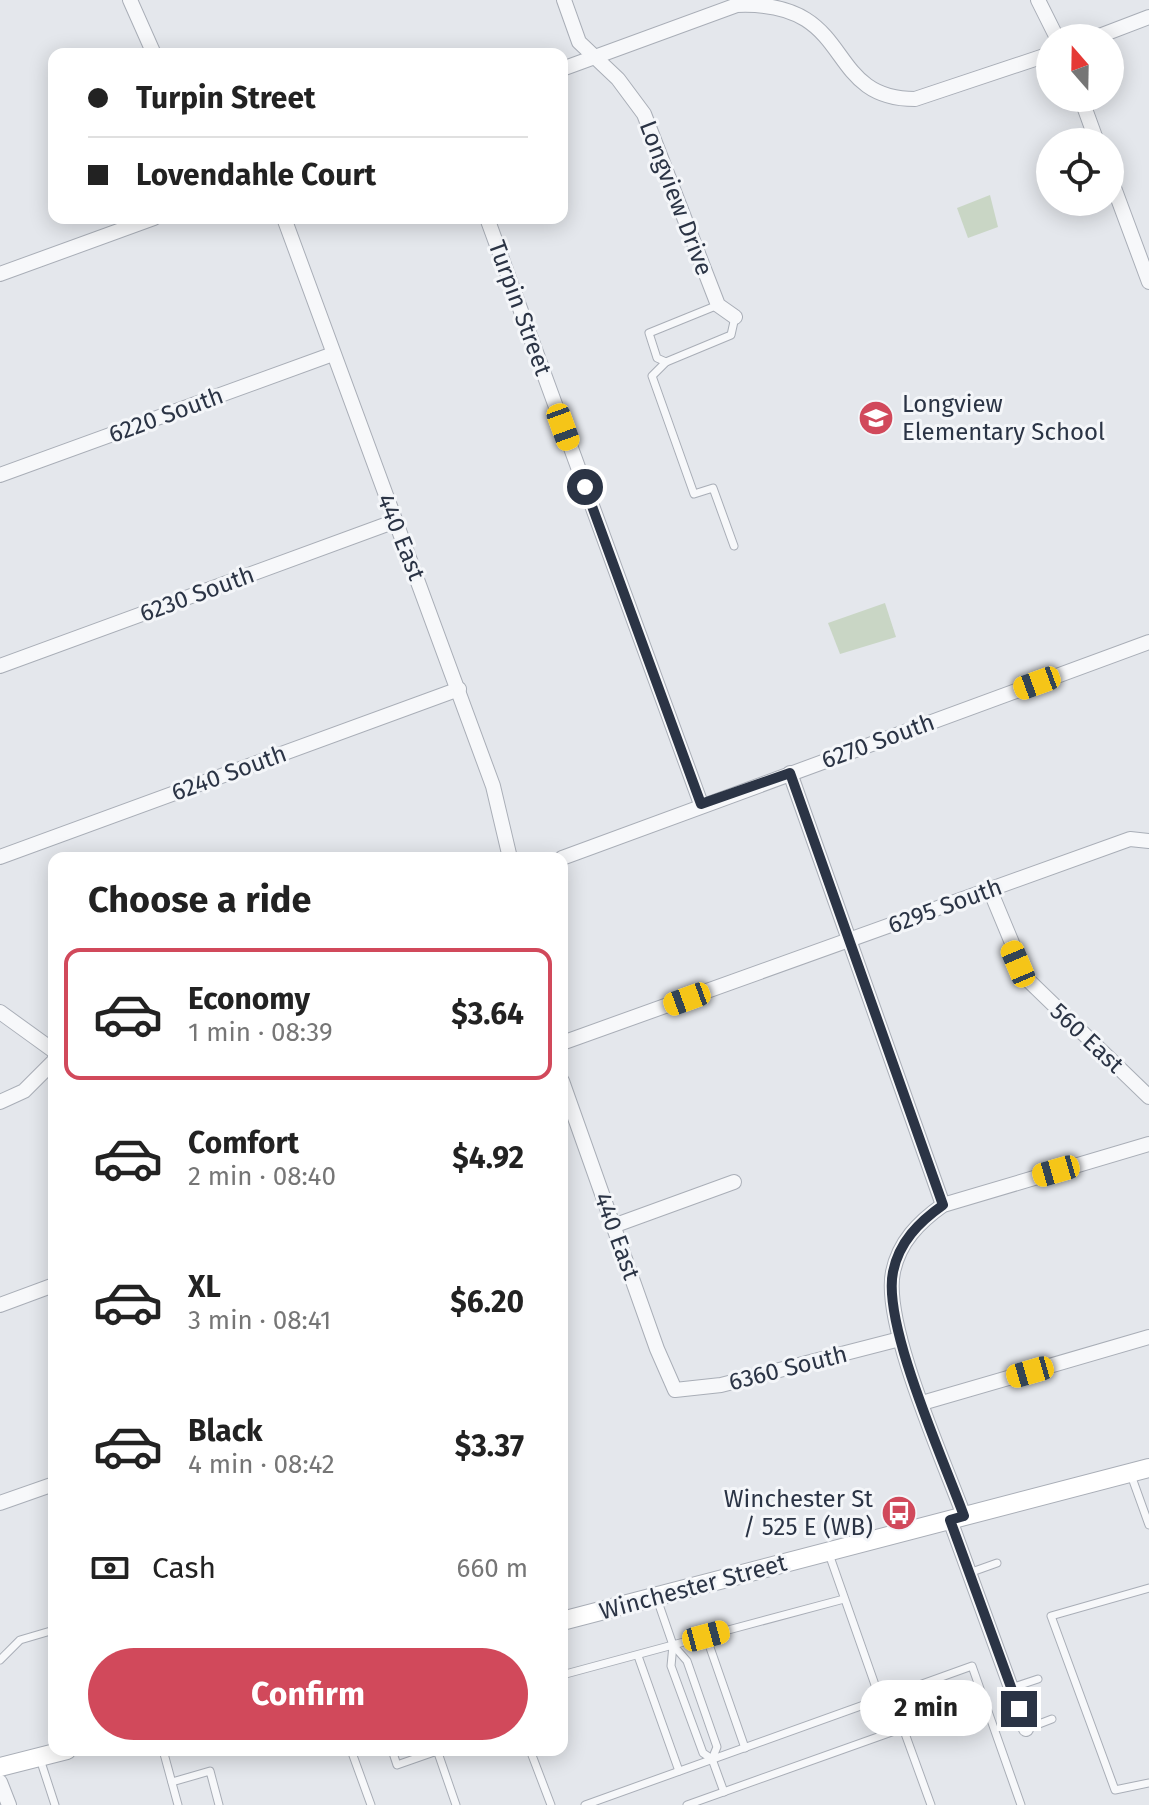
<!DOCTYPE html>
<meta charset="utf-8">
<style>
:root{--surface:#fff;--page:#f6f6f6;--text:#222;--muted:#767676;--line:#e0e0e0;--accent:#d1495b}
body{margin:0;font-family:"Fira Sans",sans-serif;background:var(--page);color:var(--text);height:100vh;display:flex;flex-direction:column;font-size:30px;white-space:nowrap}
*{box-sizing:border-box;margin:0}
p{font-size:26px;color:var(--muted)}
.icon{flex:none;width:44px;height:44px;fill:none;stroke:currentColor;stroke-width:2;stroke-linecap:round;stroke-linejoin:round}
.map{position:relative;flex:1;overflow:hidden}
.panel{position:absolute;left:48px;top:852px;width:520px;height:904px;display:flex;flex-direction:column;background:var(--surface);border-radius:16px;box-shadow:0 4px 20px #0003}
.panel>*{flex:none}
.top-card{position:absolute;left:48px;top:48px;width:520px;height:176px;border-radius:16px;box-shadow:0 4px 20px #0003;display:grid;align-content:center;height:176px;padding:0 40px;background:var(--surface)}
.needle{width:52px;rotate:340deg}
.tools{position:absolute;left:1036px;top:24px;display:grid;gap:16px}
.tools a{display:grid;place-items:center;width:88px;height:88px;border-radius:50%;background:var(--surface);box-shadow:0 4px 20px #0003;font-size:40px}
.end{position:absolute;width:36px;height:36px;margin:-18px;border:10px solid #2b3445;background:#fff;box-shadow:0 0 0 4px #fff}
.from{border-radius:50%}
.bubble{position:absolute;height:56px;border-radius:28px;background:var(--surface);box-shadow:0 4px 20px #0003;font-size:26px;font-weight:700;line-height:56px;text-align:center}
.car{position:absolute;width:24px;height:48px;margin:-24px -12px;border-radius:10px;box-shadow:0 0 6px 2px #0007;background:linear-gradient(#f5c518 24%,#345 0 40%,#f5c518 0 76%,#345 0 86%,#f5c518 0)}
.top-card b{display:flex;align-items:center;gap:28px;height:76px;font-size:30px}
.top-card b+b{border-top:2px solid var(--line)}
.top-card i{width:20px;height:20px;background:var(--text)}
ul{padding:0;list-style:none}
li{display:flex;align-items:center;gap:24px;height:132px;margin:0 16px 12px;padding:0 24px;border:4px solid transparent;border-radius:16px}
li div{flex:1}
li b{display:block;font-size:30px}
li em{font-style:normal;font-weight:700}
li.active{border-color:var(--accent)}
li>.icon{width:72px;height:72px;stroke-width:1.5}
h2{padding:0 40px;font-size:36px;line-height:96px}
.pay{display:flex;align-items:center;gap:20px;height:88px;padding:0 40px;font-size:30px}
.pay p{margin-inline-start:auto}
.cta{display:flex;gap:16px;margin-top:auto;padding:16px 40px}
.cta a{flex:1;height:92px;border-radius:48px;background:var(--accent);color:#fff;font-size:32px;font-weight:700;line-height:92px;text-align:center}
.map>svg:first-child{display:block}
.green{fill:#c9d6c5}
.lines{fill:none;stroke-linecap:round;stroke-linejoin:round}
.service-casing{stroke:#a9aeb7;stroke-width:9}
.minor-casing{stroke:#a9aeb7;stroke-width:16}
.secondary-casing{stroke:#a9aeb7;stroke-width:20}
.service{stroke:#f7f8fa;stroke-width:7}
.minor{stroke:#f7f8fa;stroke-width:14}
.secondary{stroke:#fff;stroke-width:18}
.route{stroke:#2b3445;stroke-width:10}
.labels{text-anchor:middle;stroke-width:6;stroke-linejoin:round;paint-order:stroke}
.street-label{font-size:24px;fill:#2b3445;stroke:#f4f6f9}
.poi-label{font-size:24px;fill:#2b3445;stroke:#f4f6f9;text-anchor:start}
</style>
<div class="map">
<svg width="1149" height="1805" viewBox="0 0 1149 1805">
<rect width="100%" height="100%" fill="#e4e7ec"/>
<g class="green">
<path d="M990,195l8,32 -30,11 -11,-30z"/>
<path d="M885,603l11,34 -56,17 -12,-31z"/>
</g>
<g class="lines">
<defs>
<g id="service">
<path d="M718,305l-69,28 8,25 9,4 65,-27 4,-18"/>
<path d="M666,362l-14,14 42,118 19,-6 21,58"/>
<path d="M1131,1475l18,50"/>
<path d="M829,1554l51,145"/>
<path d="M969,1573l28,-10"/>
<path d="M1149,1588l-98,28 64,174 34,-7"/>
<path d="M656,1596l17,49 14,16 30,86 -5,12"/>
<path d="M673,1645l-2,21 32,87 9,6 12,33"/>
<path d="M638,1656l41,115"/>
<path d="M0,1660l20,-20 34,-10"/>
<path d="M562,1675l144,-39"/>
<path d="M1011,1688l27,-9"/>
<path d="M891,1695l40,110"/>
<path d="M1026,1729l26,-10"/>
<path d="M745,1748l-39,-112 138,-37"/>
<path d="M163,1750l15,55"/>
<path d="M351,1750l20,55"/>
<path d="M392,1750l5,15 40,-14"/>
<path d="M437,1750l19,55"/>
<path d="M530,1750l21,55"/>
<path d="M40,1759l15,46"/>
<path d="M172,1782l38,-11 9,34"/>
<path d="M585,1805l387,-139 49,139"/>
<path d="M687,1805l216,-77"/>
</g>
<g id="minor">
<path d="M130,0l24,54"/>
<path d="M564,0l15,42 39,37 26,35 74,191 17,12"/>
<path d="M1038,0l19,38"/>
<path d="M1094,38l55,-21"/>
<path d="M562,69l175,-64c121,-5 84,94 178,94l135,-45"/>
<path d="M1081,98l16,44"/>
<path d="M1110,177l39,105"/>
<path d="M284,218l209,568 17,72"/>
<path d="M487,218l214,586"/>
<path d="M0,274l154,-56"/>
<path d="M0,475l333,-121"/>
<path d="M0,666l393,-144"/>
<path d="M790,773l153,432"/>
<path d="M0,857l459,-168"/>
<path d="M562,858l587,-216"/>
<path d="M990,890l37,89 122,118"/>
<path d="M0,1012l54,39"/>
<path d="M562,1043l568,-204 19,2"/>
<path d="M562,1081l95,268 18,41 46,-5 179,-46"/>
<path d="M0,1102l24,-11 30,-30"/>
<path d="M613,1226l121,-44"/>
<path d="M0,1305l54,-20"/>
<path d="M922,1403l227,-66"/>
<path d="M0,1503l54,-19"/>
<path d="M964,1516c-20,-55 -82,-192 -71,-244 6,-30 26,-50 50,-67l206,-61"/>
<path d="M950,1520l76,209"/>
<path d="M0,1782l9,23"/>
</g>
<g id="secondary">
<path d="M562,1621l587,-153"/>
<path d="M0,1767l67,-17"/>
</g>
</defs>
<use href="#service" class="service-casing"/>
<use href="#minor" class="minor-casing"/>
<use href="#secondary" class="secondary-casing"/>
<use href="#service" class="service"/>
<use href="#minor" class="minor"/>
<use href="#secondary" class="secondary"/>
</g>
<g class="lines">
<path class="route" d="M585,487l116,317 89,-31 153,432c-24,17 -44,37 -50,67 -11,52 51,189 71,244l-14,4 69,189"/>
</g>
<defs>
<symbol id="school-disc" viewBox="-11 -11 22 22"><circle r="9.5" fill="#d1495b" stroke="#f4f6f9"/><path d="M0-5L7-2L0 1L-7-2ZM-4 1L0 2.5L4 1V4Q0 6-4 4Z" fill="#fff"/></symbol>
<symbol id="bus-disc" viewBox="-11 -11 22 22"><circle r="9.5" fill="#d1495b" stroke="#f4f6f9"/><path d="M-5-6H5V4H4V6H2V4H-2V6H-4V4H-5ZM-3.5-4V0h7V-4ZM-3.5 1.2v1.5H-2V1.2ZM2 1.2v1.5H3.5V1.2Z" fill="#fff"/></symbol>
</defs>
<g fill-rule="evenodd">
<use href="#school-disc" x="856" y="398" width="40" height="40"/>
<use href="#bus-disc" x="879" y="1493" width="40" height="40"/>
</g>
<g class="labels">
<g class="street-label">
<text transform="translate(676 198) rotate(69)" y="8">Longview Drive</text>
<text transform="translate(520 308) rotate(70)" y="8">Turpin Street</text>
<text transform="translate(166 415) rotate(-20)" y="8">6220 South</text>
<text transform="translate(401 537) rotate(68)" y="8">440 East</text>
<text transform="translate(197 594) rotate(-20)" y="8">6230 South</text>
<text transform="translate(878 741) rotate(-20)" y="8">6270 South</text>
<text transform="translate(229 773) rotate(-20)" y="8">6240 South</text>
<text transform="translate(945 906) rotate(-20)" y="8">6295 South</text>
<text transform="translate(1087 1038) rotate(43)" y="8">560 East</text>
<text transform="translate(617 1236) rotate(70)" y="8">440 East</text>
<text transform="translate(788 1368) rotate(-14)" y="8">6360 South</text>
<text transform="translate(693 1587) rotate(-15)" y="8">Winchester Street</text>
</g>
<g class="poi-label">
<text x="902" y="412">Longview<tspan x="902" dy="28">Elementary School</tspan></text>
<text x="873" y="1507" text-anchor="end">Winchester St<tspan x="873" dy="28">/ 525 E (WB)</tspan></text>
</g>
</g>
</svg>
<div class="tools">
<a><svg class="needle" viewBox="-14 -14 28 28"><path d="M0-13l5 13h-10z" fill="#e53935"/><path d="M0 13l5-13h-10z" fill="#767676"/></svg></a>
<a><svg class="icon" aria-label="locate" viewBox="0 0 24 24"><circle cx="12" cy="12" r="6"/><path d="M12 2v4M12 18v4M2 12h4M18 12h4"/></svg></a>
</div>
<i class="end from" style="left:585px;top:487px"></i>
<i class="end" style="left:1019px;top:1709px"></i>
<div class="bubble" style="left:860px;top:1680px;width:132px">2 min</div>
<i class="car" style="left:563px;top:427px;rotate:160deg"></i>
<i class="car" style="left:1037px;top:683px;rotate:250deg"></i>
<i class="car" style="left:1018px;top:964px;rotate:337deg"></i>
<i class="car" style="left:687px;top:999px;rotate:250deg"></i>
<i class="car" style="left:1056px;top:1171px;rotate:254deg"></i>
<i class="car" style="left:1030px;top:1372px;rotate:254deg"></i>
<i class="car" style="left:706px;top:1636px;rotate:75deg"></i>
<div class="top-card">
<b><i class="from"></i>Turpin Street</b>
<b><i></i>Lovendahle Court</b>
</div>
<section class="panel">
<h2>Choose a ride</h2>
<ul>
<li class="active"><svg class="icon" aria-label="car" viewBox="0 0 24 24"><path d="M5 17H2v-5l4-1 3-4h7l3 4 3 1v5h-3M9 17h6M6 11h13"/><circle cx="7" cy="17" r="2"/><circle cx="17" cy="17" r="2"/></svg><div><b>Economy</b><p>1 min · 08:39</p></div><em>$3.64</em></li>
<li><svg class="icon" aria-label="car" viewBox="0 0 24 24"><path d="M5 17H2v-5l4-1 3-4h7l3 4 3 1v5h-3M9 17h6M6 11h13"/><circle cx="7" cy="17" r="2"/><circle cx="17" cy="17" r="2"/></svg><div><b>Comfort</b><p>2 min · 08:40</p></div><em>$4.92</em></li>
<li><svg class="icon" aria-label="car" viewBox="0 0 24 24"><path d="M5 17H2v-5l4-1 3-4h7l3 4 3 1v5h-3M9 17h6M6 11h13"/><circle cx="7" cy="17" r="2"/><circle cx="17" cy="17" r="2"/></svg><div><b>XL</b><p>3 min · 08:41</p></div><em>$6.20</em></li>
<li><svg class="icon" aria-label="car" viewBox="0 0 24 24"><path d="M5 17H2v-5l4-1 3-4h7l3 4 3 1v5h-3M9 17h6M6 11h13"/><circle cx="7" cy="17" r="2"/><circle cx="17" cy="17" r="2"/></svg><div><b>Black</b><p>4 min · 08:42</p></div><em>$3.37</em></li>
</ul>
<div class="pay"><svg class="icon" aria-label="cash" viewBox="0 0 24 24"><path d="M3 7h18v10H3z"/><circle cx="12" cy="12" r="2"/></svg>Cash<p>660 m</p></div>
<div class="cta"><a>Confirm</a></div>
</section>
</div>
